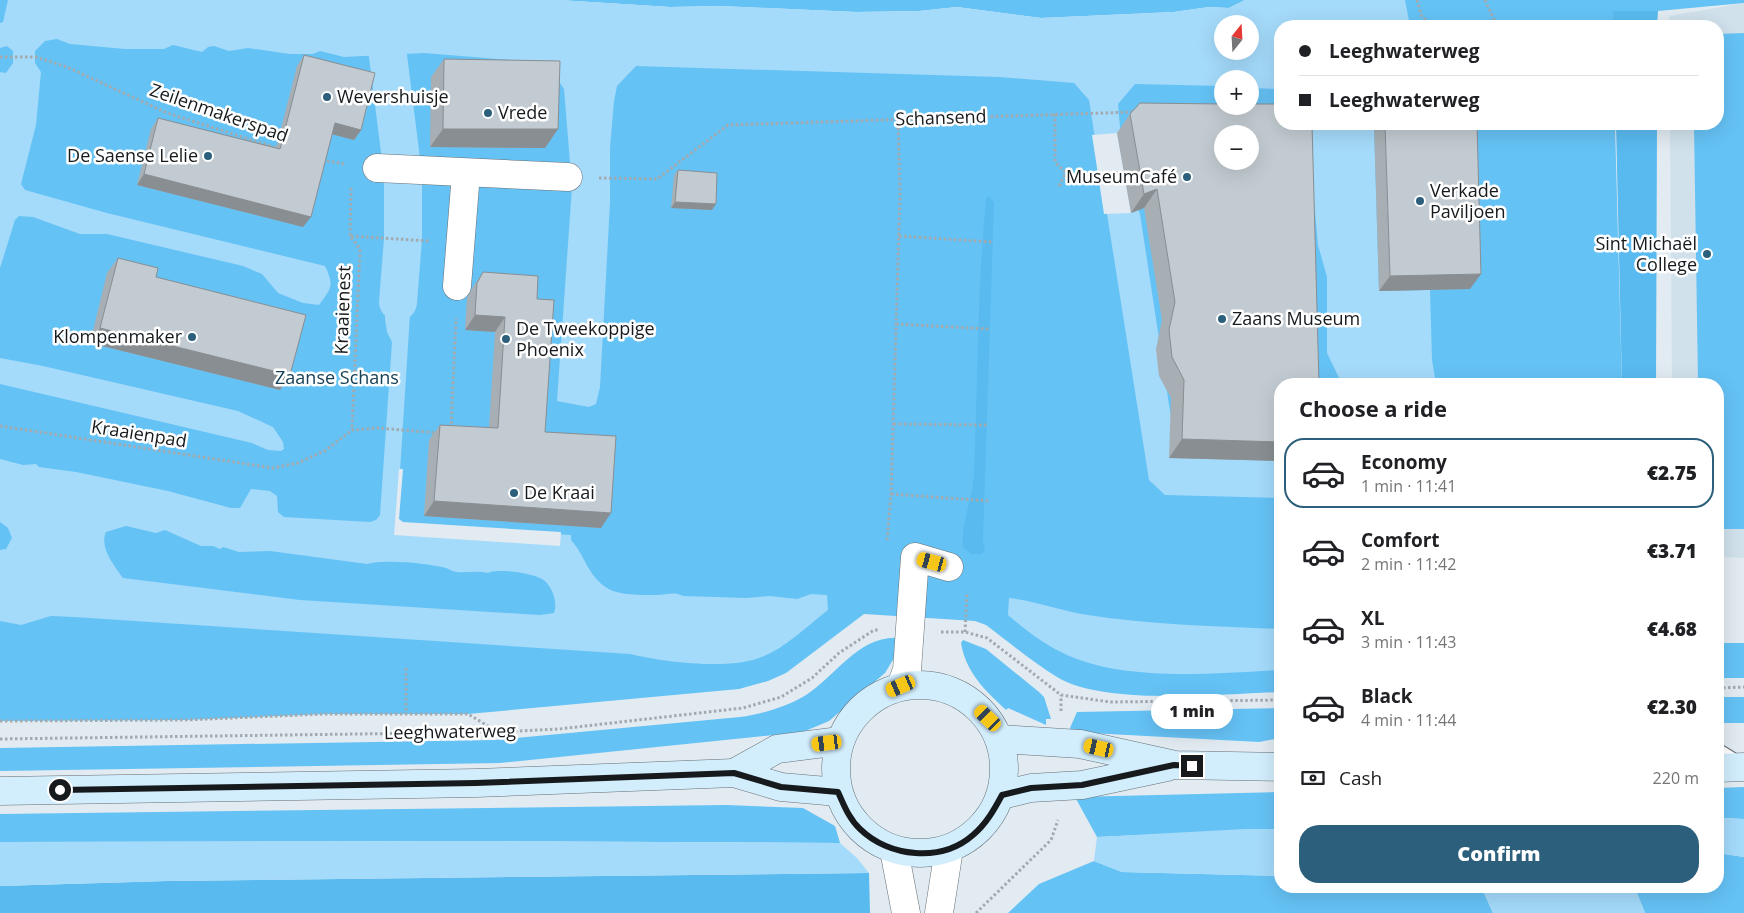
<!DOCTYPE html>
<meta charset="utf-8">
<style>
:root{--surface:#fff;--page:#f2f2f2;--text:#202124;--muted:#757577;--line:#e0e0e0;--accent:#2b5f7b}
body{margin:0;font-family:"Open Sans",sans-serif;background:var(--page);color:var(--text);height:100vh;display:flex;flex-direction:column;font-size:19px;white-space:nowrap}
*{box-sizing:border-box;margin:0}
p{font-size:16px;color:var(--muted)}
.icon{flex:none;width:28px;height:28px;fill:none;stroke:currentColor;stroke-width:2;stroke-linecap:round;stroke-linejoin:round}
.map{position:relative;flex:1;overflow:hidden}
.drawer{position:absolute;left:1274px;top:378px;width:450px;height:515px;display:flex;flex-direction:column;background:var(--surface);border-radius:20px;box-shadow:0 5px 20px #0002}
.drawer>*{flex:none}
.hud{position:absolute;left:1274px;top:20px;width:450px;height:110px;border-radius:20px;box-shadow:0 5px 20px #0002;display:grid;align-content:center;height:110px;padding:0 25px;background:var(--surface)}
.needle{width:32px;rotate:18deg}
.controls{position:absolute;left:1214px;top:15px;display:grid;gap:10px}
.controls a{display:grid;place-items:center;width:45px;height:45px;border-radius:50%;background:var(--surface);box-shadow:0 5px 20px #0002;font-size:25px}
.end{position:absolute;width:22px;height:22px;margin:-11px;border:6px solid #161a1c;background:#fff;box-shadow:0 0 0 2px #fff}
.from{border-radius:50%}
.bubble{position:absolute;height:35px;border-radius:18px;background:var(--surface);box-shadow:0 5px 20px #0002;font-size:16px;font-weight:800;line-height:35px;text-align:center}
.car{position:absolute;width:15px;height:30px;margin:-15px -8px;border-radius:6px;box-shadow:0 0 4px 1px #0007;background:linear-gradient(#f5c518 24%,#345 0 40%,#f5c518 0 76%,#345 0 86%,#f5c518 0)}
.hud b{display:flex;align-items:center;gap:18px;height:48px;font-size:19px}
.hud b+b{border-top:1px solid var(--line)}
.hud i{width:12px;height:12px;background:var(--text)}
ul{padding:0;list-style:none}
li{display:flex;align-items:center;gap:15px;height:70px;margin:0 10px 8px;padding:0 15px;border:2px solid transparent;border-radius:20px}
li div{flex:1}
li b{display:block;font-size:19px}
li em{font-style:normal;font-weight:800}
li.current{border-color:var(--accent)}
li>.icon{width:45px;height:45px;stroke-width:1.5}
h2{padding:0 25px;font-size:22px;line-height:60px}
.pay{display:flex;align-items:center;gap:12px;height:55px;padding:0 25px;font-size:19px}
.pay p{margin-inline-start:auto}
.button{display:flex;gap:10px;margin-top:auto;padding:10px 25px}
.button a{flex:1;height:58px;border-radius:20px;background:var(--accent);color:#fff;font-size:20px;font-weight:800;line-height:58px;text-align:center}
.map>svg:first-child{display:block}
.built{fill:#d0e1ec}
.green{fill:#65c2f5;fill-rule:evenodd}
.forest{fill:#59baef}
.water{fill:#a4dafa;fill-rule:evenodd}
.pier{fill:#e1ebf1}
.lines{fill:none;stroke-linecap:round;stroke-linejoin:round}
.canal{stroke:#a4dafa;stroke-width:38}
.lane-casing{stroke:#676f75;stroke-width:18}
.street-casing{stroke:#676f75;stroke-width:29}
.secondary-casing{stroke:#676f75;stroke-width:29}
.path{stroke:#a2aaaf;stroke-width:3;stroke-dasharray:2.5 2.5;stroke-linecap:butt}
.lane{stroke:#fff;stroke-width:16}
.street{stroke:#fff;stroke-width:28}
.secondary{stroke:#d2edfc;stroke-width:28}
.wall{fill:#a7afb4}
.shaded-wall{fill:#888e92}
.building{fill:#c2cbd1;stroke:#888e92;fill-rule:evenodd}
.route{stroke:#161a1c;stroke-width:6}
.poi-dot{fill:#2b5f7b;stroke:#fff;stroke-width:2}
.labels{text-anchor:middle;stroke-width:5;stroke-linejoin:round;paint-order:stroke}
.poi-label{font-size:18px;fill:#161a1c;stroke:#fff;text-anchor:start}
.street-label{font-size:18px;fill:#161a1c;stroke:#fff}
.park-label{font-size:18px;fill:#164056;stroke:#fff}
</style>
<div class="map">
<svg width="1744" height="913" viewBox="0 0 1744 913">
<rect width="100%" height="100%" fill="#e1ebf1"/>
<path class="built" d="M1744,3v555l-26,-1v-173h-46l-2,-260h48v-98h-49v-10z"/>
<g class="green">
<path d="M0,0h191l1059,62v-36l7,-26h487v3l-86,8h-45v15h-333v98h335l7,260h-342v308c-56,2 -176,14 -223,-15 -25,-15 -48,-35 -71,-52l-11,-4 -111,-7 -78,59 -18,8 -29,8 -271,25h-143l-141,6 -184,1zM1222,79h28v27h-28zM1222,134h28v27h-28z"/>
<path d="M559,0h686l-16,8 -20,-1 -35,5 -133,6 -84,-11 -38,4 -63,1 -136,-6 -50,1z"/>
<path d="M1744,33v496h-26v-145h-20l-4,-260h24v-90z"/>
<path d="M899,638l-2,15 -12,20 -56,48 -26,11 -303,31 -500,8v-23l495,-8 245,-23c22,-3 46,-10 66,-22 30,-19 53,-60 93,-57z"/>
<path d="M963,640l23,9 53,43 5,5 7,22h-5v6l-38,-17 -2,2c-21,-20 -40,-37 -45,-67z"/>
<rect x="1718" y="643" width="26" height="35"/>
<path d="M1744,697v26h-26v-26z"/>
<path d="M1280,708v30l-21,4 -188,-10 -1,-4 7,-16z"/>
<path d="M1744,787v32l-26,-1v-30z"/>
<path d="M1280,792v37l-183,8 -22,-40z"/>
<path d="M727,805l76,3 32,18 5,17 -355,-2 -485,1v-28z"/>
<path d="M1718,853l26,4v56h-99l-11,-27h84z"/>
<path d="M1094,861l28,11 158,4v10h201l12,27h-485l31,-29z"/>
</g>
<g class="forest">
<path d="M1613,11h45l-1,15h-44z"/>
<path d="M1616,124h41l-1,260h-34z"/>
<path d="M988,196l6,6 -11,339 2,9 -3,4h-11l-8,-7c-2,-25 10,-49 11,-74 4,-91 3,-183 12,-273z"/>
<path d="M869,873l1,40h-870v-27l167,-5z"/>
</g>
<g class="water">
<path d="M8,0h551l111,7 50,-1 136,6 63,-1 38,-4 84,11 133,-6 35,-5 20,1 16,-8h160l5,26h-130v63l-30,-1v-9h-28v7l-87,-2 -17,20 6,69 16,41 37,243 103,4v37l-115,-3 -16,-15 -60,-380 -15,-17 -75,-6 -363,-11 -19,20 -3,15 -4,47v55l-10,184 -4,17 -7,3 -32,-6 15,-214 -8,-98 -17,-26 -123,-10 -80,4 -24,-6 -7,3h-23l-42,-6 -19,3 -15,-5 -6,1 -6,5 -29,-7 -9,4h-39l-55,-5 -13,-5 -12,2 -10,10v12l6,9 -5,53 -15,59 4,6 82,23 218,53c9,19 7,22 -6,39l-16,-2 -25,-10 -16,-19 -19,-8 -136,-32h-27l-47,-17 -14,-1 -4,4 -15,48v-196l6,1 7,-10v-12l-6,-5 -7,2v-25l3,-1zM1222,24h28v27h-28z"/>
<path d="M1307,124h112l-45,2 5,165 51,-1 2,70 4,24h-94l-15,-31v-76l-9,-32z"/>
<path d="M390,250l24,1 -17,268 5,6 169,10v5c13,14 16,33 33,46 12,10 38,9 53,9 10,0 16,-4 26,1l63,2 24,-2 27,3 14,-5 16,1 1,15c-21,16 -43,39 -69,48 -31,12 -96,4 -129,-4l-556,-37 -23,-1 -30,9 -21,-4v-71l6,-1 6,-11 -4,-10 -8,-6v-63l23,6 13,-1 3,3 37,5 92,19 63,17h9l11,-19 19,2 7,5 1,16 6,5 86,5 6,-2 4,-5 12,-173 -5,-10 -2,-13zM126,526l30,7 9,-3 36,16h12l7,3 3,-2 16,5 31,-1 97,13c18,-5 60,-1 79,4 3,1 7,4 11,4 10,1 20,-2 31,1 8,-5 45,0 54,6 10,6 16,23 12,34l-14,2 -240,-15 -177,-22c-8,-12 -24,-30 -17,-46z"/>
<path d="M0,358l43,8 195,45 35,16 10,15 1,7 -3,2 -13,-1 -16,-7 -252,-59z"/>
<path d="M1009,598c27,3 52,13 79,17 63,10 128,11 192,14v41c-66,3 -159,13 -219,-18 -19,-9 -37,-23 -53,-37z"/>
<path d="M1718,818l26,1v38l-26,-4z"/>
<path d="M1245,829h35v47l-158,-4 -28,-11 3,-24z"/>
<path d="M485,841l355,2 17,15 12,15 -702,8 -167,5v-44z"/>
<path d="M1481,886h153l11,27h-152z"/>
</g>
<g class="pier">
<path d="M1117,133l14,80 -27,1 -12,-79z"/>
<path d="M399,469h4l-4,50 4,3 158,10 -1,14 -166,-11z"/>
</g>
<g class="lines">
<path class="canal" d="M388,56l15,119v64l-5,63"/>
<defs>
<path id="lane" d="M1718,752l21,13"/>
<g id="street">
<path d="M377,168l191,9"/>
<path d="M457,286l9,-113"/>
<path d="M901,686l6,-16 8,-113 34,10"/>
<path d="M894,850l12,63"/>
<path d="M939,913l10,-64"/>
</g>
<g id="secondary">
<circle cx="920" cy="769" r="84"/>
<path d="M1000,739l80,5 95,21 105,2"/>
<path d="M1718,768l26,-1"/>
<path d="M734,773l43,-24 63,-8"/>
<path d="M0,791l476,-8 258,-10 47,14 57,5"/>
<path d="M1002,795l29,-7 51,-3 85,-18"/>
</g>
</defs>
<use href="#lane" class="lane-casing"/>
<use href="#street" class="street-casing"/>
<use href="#secondary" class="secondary-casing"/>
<g class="path">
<path d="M1417,0l5,17 12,9"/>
<path d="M1485,0l12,26"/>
<path d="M0,57h36l31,10 100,46 113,36"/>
<path d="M1055,114v48l11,11"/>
<path d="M322,160l23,4"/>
<path d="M599,178l58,1 71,-54 406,-13"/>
<path d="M1059,186l7,-13 13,2 49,-3"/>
<path d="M351,188l-1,48 10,13 -8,181"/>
<path d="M351,236l78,5"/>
<path d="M899,236l93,6"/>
<path d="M896,324l94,5"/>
<path d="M894,424l93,1"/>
<path d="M0,426l273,42 25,-5 28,-13 26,-20 26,-2 60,5"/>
<path d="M451,429l5,-111"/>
<path d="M891,494l99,7"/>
<path d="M887,540l4,-46 9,-299 -2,-76"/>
<path d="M941,632h24l22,6 74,57 49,7 170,-2"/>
<path d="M965,632l2,-39"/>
<path d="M406,668v46"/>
<path d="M1718,688l26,-1"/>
<path d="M1061,711v-16"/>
<path d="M0,721l184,-1 141,-6h143l30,18"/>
<path d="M0,739l499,-7 60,-3 184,-21 38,-11 31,-19 27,-25 35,-23h4"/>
<path d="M976,913l75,-73 7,-20"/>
</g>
<use href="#lane" class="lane"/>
<use href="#street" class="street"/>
<use href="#secondary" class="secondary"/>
</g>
<g class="wall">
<path d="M304,55l57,75 -7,10 -22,-6 -29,93 -166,-42 14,-56 7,-11 118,30 21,-82z"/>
<path d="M444,59l114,70 -13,19 -115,-1 1,-70z"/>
<path d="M1130,114l150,270v77l-111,-3 2,-60 -12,-22 -3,-27 6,-29 -18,-112 -13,5 -14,-80z"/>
<path d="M1376,124h101l-7,165 -91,2 -5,-165z"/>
<path d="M678,170l38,34 -4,6 -41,-2 3,-33z"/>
<path d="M118,258l38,19 134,98 -10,15 -190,-47 17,-70z"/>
<path d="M483,272l54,27 8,133 56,96 -177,-12 5,-76 11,-15 49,3 6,-96 -30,-2 2,-32 6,-11z"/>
</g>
<g class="shaded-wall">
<path d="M335,123l26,7 -7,10 -27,-7z"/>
<path d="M443,129h115l-13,19 -115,-1z"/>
<path d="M144,174l167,43 -8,10 -166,-42z"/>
<path d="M1157,189l-13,19 -13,5 13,-19z"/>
<path d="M675,202l41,2 -4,6 -41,-2z"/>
<path d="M1481,274l-11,15 -91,2 11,-15z"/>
<path d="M475,315l30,2 -10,15 -30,-2z"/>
<path d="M100,328l190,47 -10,15 -190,-47z"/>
<path d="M1182,439l98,3v19l-111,-3z"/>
<path d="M434,501l177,12 -10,15 -177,-12z"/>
</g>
<g class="building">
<path d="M304,55l71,18 -14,57 -26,-7 -24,94 -167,-43 14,-56 122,31z"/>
<path d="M444,59l116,2 -2,68h-115z"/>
<path d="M1140,103l82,1v2h28v-2h30v20h32l7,260h-39v58l-98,-3 2,-59 -12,-23 -3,-27 6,-28 -18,-113 -13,5 -14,-80zM1222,134h28v27h-28z"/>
<path d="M1385,124h92l4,150 -91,2z"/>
<path d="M678,170l39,3 -1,31 -41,-2z"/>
<path d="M118,258l40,10 -2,9 150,38 -16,60 -190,-47z"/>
<path d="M483,272l55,4 -1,23 17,1 -9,132 71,4 -5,77 -177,-12 6,-76 58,3 7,-111 -30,-2 2,-32z"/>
</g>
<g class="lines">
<path class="route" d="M60,790l416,-7 258,-10 47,14 57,5c6,13 11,27 22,37 29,28 81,34 113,6 13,-11 21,-25 29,-40l29,-7 51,-3 92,-20 18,1"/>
</g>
<g class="poi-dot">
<circle cx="327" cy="97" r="5"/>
<circle cx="488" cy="113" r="5"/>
<circle cx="208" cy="156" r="5"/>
<circle cx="1187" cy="177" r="5"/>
<circle cx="1420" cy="201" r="5"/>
<circle cx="1707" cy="254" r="5"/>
<circle cx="1222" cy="319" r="5"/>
<circle cx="192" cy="337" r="5"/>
<circle cx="506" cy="339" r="5"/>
<circle cx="514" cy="493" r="5"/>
</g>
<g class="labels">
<g class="poi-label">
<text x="337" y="103">Wevershuisje</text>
<text x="498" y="119">Vrede</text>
<text x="198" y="162" text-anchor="end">De Saense Lelie</text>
<text x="1177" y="183" text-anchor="end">MuseumCafé</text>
<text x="1430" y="197">Verkade<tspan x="1430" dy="21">Paviljoen</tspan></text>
<text x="1697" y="250" text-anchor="end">Sint Michaël<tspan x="1697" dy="21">College</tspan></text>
<text x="1232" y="325">Zaans Museum</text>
<text x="516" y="335">De Tweekoppige<tspan x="516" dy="21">Phoenix</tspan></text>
<text x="182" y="343" text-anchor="end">Klompenmaker</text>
<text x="524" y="499">De Kraai</text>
</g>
<g class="street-label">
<text transform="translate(219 113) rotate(19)" y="6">Zeilenmakerspad</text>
<text transform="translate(941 118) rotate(-2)" y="6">Schansend</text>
<text transform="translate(343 310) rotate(-88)" y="6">Kraaienest</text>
<text transform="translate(139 434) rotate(9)" y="6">Kraaienpad</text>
<text transform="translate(450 732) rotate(-1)" y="6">Leeghwaterweg</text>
</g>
<g class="park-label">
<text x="337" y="384">Zaanse Schans</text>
</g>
</g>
</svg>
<div class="controls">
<a><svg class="needle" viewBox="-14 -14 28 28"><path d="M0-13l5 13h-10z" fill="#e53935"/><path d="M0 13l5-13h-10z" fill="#757577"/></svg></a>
<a>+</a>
<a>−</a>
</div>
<i class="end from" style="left:60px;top:790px"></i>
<i class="end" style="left:1192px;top:766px"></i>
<div class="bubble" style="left:1151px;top:694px;width:82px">1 min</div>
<i class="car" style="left:932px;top:562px;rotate:285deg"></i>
<i class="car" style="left:901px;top:686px;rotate:247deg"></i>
<i class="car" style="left:988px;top:718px;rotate:314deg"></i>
<i class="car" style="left:827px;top:743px;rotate:263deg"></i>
<i class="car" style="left:1099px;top:748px;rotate:283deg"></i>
<div class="hud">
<b><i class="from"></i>Leeghwaterweg</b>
<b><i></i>Leeghwaterweg</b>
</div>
<section class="drawer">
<h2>Choose a ride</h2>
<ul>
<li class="current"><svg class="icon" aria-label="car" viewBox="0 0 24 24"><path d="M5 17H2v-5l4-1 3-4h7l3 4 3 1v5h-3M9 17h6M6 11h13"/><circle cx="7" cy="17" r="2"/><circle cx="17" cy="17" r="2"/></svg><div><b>Economy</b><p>1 min · 11:41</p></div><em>€2.75</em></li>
<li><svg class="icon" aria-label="car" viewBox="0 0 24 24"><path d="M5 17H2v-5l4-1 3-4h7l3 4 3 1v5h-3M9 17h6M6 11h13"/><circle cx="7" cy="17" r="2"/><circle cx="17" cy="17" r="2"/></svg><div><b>Comfort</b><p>2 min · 11:42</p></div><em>€3.71</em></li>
<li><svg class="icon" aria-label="car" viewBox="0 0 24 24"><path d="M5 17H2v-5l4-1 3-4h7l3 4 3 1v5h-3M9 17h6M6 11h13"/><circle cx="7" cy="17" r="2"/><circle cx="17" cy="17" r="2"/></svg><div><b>XL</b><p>3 min · 11:43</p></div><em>€4.68</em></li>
<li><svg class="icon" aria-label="car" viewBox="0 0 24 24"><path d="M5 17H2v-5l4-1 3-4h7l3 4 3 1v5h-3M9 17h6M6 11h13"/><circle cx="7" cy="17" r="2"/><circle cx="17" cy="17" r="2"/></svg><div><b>Black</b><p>4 min · 11:44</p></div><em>€2.30</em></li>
</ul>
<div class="pay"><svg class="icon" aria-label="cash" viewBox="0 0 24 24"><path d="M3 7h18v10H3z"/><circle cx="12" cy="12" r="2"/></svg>Cash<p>220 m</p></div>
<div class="button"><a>Confirm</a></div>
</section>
</div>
